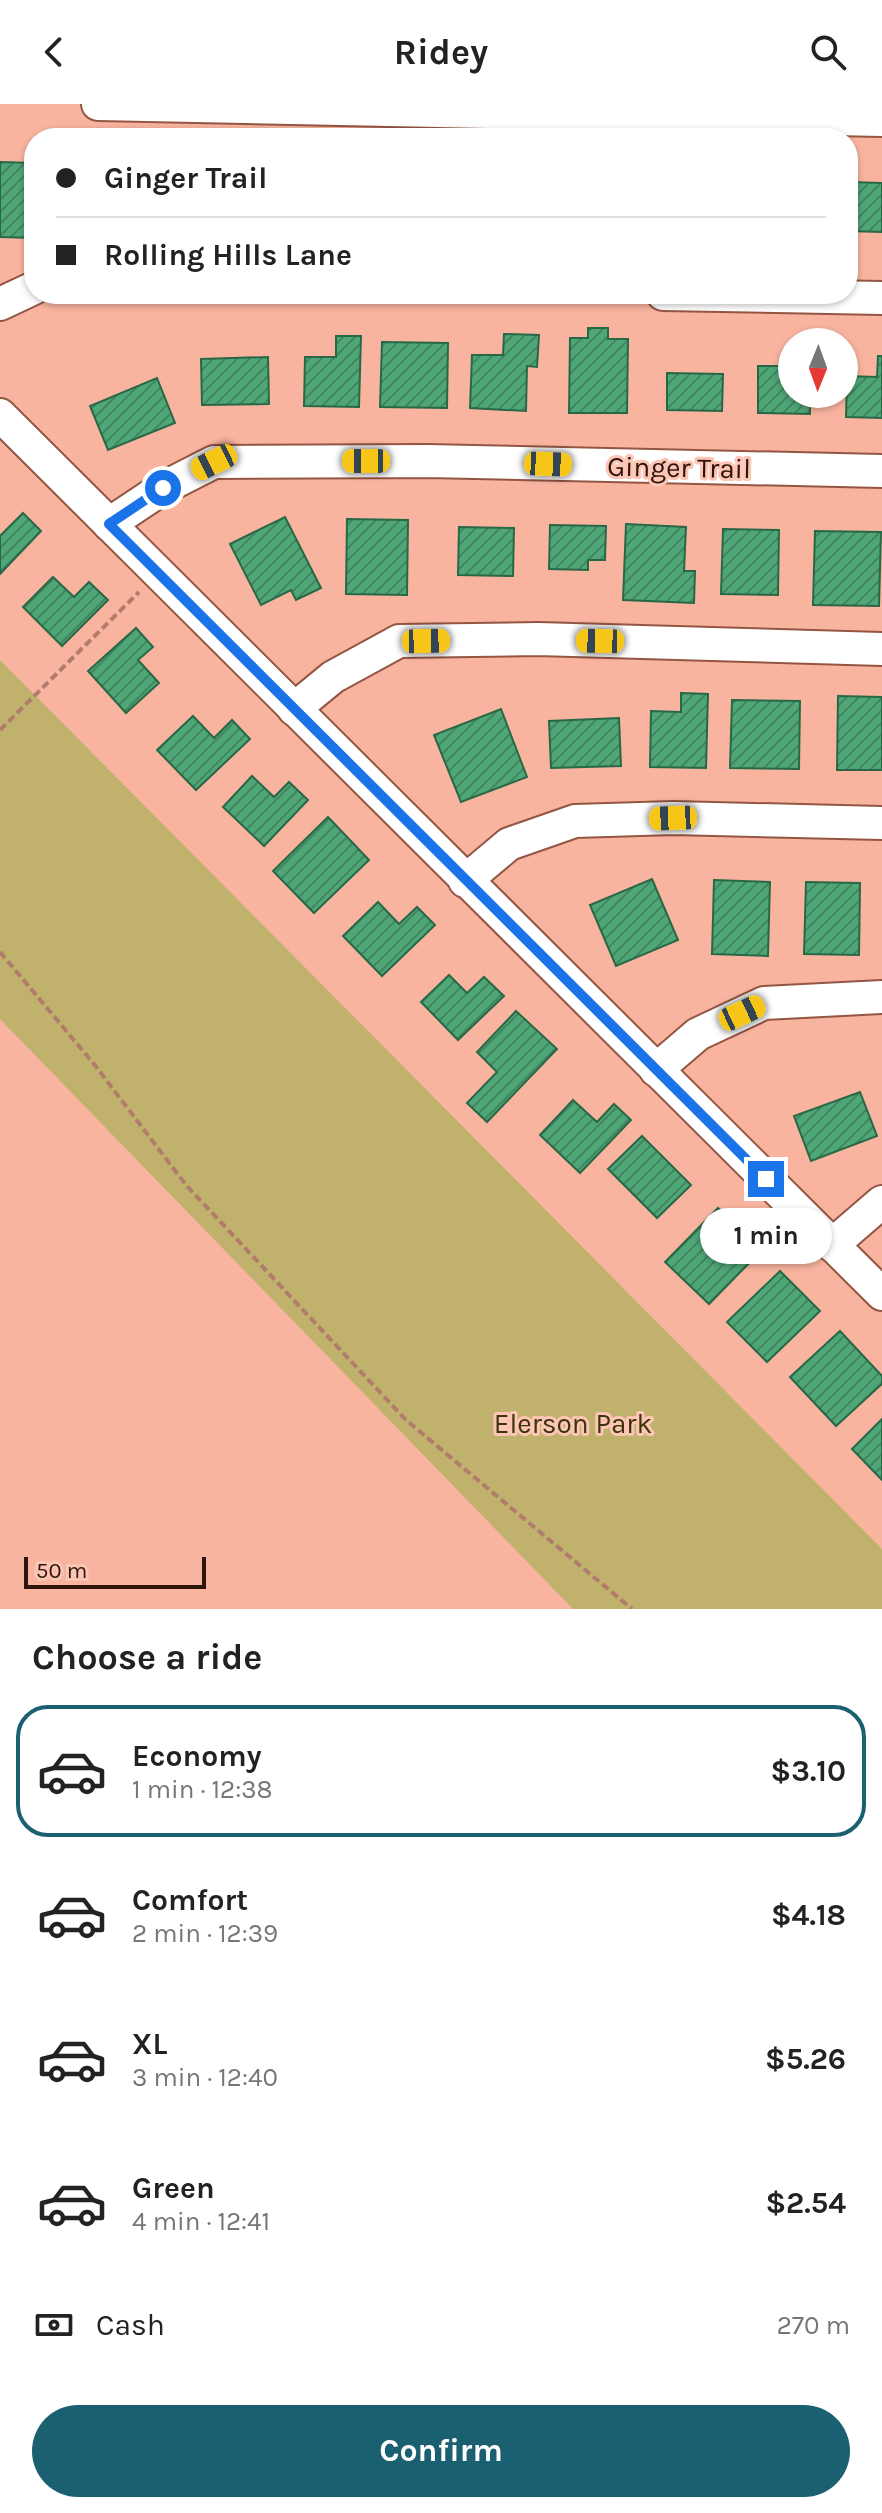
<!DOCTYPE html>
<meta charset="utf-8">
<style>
:root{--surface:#fff;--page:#f2f2f2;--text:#222;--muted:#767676;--line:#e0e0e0;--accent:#1a6071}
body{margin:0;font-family:Karla,sans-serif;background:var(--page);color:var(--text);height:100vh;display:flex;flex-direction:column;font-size:30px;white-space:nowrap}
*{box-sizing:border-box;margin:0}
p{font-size:26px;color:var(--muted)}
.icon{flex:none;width:44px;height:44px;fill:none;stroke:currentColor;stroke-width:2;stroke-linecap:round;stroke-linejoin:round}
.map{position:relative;height:1505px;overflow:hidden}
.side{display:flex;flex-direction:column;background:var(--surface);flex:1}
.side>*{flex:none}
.hud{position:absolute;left:24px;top:24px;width:834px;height:176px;border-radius:32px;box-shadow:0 2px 6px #0004;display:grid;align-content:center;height:176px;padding:0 32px;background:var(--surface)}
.needle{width:52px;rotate:181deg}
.fabs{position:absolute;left:778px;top:224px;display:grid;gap:16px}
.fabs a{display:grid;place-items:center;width:80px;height:80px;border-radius:50%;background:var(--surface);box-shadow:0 2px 6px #0004;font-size:40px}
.scale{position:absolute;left:24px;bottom:20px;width:182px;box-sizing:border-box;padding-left:8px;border:4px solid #2d140c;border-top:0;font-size:22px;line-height:28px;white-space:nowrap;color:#2d140c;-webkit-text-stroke:6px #fdc5b4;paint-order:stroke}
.end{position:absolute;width:36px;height:36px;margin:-18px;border:10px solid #1a73e8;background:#fff;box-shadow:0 0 0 4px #fff}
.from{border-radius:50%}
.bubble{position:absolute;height:56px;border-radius:28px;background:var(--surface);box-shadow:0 2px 6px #0004;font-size:26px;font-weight:700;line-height:56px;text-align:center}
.car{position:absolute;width:24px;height:48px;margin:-24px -12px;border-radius:10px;box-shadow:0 0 6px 2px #0007;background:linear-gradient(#f5c518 24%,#345 0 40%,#f5c518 0 76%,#345 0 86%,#f5c518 0)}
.hud b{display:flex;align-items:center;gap:28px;height:76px;font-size:30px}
.hud b+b{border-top:2px solid var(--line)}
.hud i{width:20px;height:20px;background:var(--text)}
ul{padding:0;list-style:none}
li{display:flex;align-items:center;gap:24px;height:132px;margin:0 16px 12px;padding:0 16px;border:4px solid transparent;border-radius:32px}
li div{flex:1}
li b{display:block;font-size:30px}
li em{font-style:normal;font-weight:700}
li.on{border-color:var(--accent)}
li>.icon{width:72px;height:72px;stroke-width:1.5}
h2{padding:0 32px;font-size:36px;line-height:96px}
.pay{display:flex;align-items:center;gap:20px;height:88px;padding:0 32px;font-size:30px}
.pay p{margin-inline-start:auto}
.button{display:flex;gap:16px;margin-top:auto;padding:16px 32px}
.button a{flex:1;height:92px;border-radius:48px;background:var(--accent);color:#fff;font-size:32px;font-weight:700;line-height:92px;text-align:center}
header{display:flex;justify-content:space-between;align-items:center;height:104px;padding:0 32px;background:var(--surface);font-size:36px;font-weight:700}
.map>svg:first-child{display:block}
.park{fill:#c0b16d}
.building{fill:url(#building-hatch);stroke:#286847;stroke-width:2}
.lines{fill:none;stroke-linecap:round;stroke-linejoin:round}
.minor-casing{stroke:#935643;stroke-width:36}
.path{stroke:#b17c6b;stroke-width:4;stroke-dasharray:8 4;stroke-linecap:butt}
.minor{stroke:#fff;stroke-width:32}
.route{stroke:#1a73e8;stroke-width:10}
.labels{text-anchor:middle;stroke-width:6;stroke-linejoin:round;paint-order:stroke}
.street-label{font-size:28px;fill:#2d140c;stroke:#fdc5b4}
.park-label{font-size:28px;fill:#3b330c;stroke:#fdc5b4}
</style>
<header><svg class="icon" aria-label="back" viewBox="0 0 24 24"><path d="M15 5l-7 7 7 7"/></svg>Ridey<svg class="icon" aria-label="search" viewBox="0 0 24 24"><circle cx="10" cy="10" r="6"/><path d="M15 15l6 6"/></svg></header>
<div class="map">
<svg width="882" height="1505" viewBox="0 0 882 1505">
<defs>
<pattern id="building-hatch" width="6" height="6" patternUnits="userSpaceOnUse" patternTransform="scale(2)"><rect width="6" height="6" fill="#4fa677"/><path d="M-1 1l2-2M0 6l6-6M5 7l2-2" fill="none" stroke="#428660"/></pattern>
</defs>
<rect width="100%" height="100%" fill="#f9b49f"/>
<path class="park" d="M0,556l882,889v60h-309l-573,-590z"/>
<g class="building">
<path d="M0,58l34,1v75l-34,-1z"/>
<path d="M848,78l34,1v49l-34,-1z"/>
<path d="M588,224h20v11h20l-1,74h-58l1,-75h18z"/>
<path d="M504,230l35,1 -2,32 -10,-1 -1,45 -56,-3 2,-53h31z"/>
<path d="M336,232h25l-2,71 -55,-1 1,-49h31z"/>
<path d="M382,238l66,1 -1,65 -67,-1z"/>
<path d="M878,252h4v62l-36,-1 1,-41 30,1z"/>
<path d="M268,253l1,47 -67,1 -1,-46z"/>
<path d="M758,262h34v28h18v20l-52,-1z"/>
<path d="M667,269l56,1 -1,37 -55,-1z"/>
<path d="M157,274l18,45 -67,27 -18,-44z"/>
<path d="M23,409l18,18 -41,43v-38z"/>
<path d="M285,413l36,71 -25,12 -5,-10 -30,15 -31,-61z"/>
<path d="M347,415l61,1 -1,75 -61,-1z"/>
<path d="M626,420l60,3 -2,44h11l-1,32 -71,-3z"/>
<path d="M550,421l56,1 -1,34h-17v10l-39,-1z"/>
<path d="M459,423l55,1 -1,48 -55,-1z"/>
<path d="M723,425l56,1 -1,65 -57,-1z"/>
<path d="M815,427l66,1 -2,74 -66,-1z"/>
<path d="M53,473l21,20 15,-15 19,18 -46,46 -39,-39z"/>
<path d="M136,524l17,19 -15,13 21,23 -33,30 -38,-42z"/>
<path d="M681,589l27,1 -2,74 -56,-1 1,-56 30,1z"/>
<path d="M838,592l44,1v73h-45z"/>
<path d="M732,596l68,1 -1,68 -69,-1z"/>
<path d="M501,605l26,68 -66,25 -27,-67z"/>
<path d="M193,612l21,22 18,-18 18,19 -54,51 -39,-40z"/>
<path d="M619,614l2,48 -70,2 -2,-47z"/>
<path d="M252,672l22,21 15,-15 19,18 -44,46 -41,-39z"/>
<path d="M328,713l41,43 -55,53 -41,-42z"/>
<path d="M652,775l26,61 -62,26 -26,-61z"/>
<path d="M714,776l56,2 -2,74 -56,-2z"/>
<path d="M806,778l54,1 -1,72 -55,-1z"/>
<path d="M378,798l21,22 18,-17 18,18 -53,51 -39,-40z"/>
<path d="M449,871l18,18 17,-16 20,19 -46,44 -37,-38z"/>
<path d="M516,907l41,38 -70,73 -20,-19 30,-31 -20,-20z"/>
<path d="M860,988l17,44 -66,25 -17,-45z"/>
<path d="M573,996l24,22 17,-18 17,16 -51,53 -40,-38z"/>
<path d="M642,1032l49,49 -34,33 -49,-49z"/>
<path d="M718,1104l43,43 -52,53 -44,-42z"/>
<path d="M780,1167l40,40 -53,51 -40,-40z"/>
<path d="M840,1227l42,45v8l-46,42 -46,-49z"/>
<path d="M882,1315v61l-30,-31z"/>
</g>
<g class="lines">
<defs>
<g id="minor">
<path d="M98,0l784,16"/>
<path d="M663,190l219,4"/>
<path d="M0,200l34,-16"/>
<path d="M0,311l882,879"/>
<path d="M109,420l54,-36 51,-26 213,-1 455,10"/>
<path d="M294,605l39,-32 66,-36 139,-2 344,10"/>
<path d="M465,777l44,-37 66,-23 98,-3 209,5"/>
<path d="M656,966l42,-36 66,-31 118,-6"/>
<path d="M832,1141l50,-43"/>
</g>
</defs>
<use href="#minor" class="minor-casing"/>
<g class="path">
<path d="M0,626l139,-138"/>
<path d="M0,848l94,112 92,121 220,235 226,189"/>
</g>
<use href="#minor" class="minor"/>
</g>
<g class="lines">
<path class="route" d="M163,384l-54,36 657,655"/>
</g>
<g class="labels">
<g class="street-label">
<text transform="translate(679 363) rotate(1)" y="10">Ginger Trail</text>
</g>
<g class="park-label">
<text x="573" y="1329">Elerson Park</text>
</g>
</g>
</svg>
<div class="fabs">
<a><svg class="needle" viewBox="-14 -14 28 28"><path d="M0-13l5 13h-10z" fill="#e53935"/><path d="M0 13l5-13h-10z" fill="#767676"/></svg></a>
</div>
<div class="scale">50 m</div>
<i class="end from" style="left:163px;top:384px"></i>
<i class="end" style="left:766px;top:1075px"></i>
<div class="bubble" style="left:700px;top:1104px;width:132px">1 min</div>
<i class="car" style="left:366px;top:357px;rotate:270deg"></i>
<i class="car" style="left:214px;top:358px;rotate:244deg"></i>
<i class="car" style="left:548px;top:360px;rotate:92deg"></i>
<i class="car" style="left:426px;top:537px;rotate:89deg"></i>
<i class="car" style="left:600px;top:537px;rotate:271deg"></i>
<i class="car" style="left:673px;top:714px;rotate:268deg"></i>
<i class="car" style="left:742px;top:909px;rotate:65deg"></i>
<div class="hud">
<b><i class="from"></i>Ginger Trail</b>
<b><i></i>Rolling Hills Lane</b>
</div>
</div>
<section class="side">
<h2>Choose a ride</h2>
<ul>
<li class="on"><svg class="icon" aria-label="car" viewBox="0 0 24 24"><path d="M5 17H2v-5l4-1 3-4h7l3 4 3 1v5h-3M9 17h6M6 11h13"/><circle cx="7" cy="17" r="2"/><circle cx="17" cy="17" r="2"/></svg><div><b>Economy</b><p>1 min · 12:38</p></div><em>$3.10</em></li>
<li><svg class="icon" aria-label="car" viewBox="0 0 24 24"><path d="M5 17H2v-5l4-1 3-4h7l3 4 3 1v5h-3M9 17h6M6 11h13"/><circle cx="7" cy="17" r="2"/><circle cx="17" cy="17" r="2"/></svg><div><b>Comfort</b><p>2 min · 12:39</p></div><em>$4.18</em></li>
<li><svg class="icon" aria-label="car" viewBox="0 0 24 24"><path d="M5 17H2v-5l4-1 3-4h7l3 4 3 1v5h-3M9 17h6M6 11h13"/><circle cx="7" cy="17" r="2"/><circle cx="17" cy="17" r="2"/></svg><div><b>XL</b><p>3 min · 12:40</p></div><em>$5.26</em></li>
<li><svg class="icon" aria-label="car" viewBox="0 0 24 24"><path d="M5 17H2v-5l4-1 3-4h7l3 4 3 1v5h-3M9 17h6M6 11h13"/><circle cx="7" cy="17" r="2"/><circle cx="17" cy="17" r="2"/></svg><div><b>Green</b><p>4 min · 12:41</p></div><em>$2.54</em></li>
</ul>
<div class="pay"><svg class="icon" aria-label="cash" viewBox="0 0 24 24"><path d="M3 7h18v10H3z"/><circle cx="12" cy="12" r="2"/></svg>Cash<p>270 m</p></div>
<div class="button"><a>Confirm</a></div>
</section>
